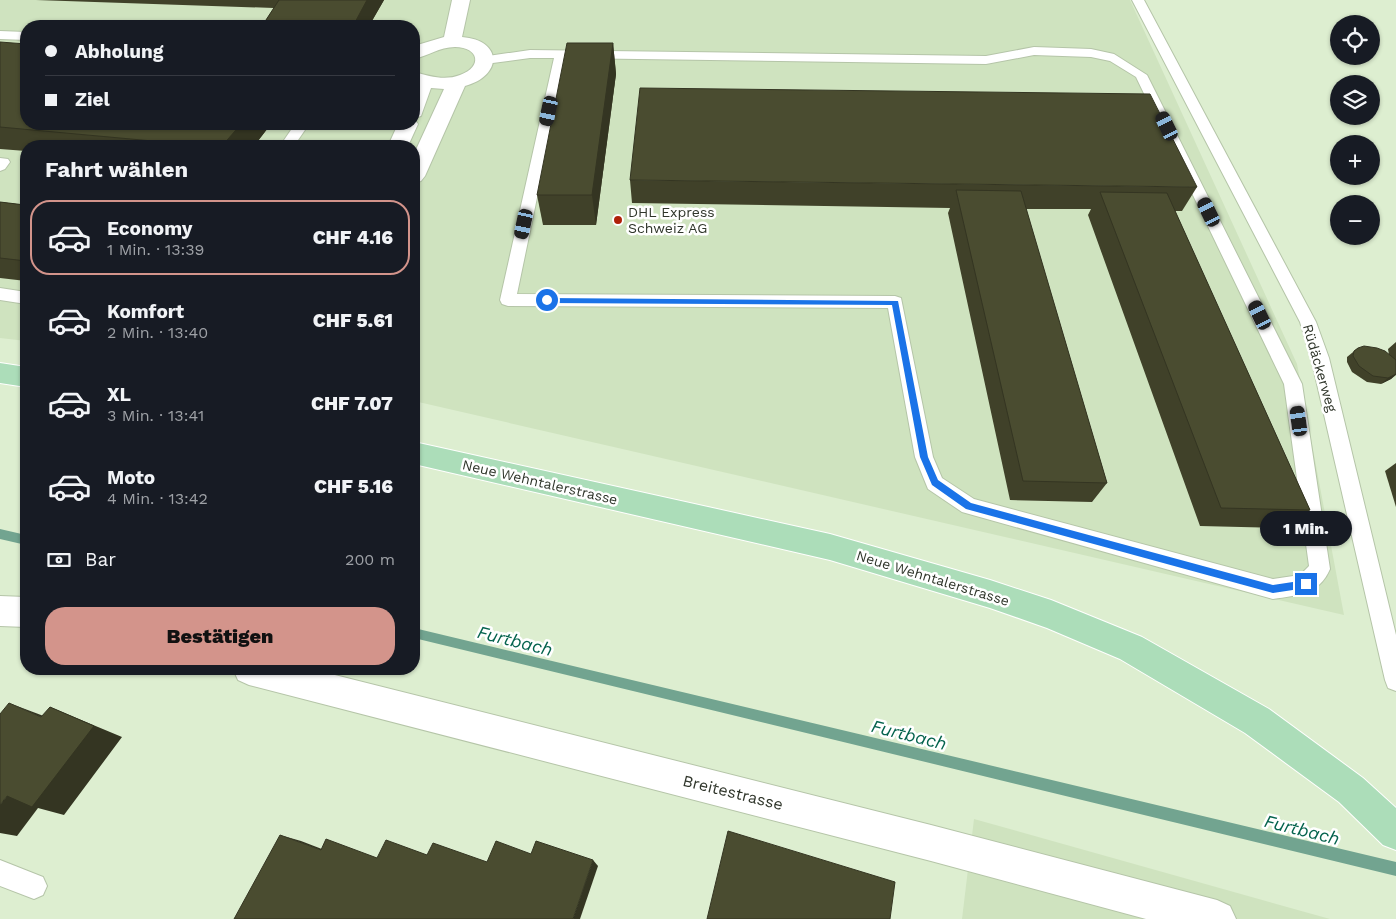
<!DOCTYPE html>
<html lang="de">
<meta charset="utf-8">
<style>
:root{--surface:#171b24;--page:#242831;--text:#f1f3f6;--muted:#9ea1a6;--line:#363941;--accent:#d3948b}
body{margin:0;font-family:"Work Sans",sans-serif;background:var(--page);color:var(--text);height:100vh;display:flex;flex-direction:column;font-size:19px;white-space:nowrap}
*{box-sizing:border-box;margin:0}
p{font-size:16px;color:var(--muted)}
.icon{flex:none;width:28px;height:28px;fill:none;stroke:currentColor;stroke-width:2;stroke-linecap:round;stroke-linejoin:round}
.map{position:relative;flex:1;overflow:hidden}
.details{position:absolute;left:20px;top:140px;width:400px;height:535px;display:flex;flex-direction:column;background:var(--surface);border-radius:20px;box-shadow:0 1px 4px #0004}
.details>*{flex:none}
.hud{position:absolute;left:20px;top:20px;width:400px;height:110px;border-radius:20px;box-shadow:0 1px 4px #0004;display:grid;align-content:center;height:110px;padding:0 25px;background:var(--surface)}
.buttons{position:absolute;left:1330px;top:15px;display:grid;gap:10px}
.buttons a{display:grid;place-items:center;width:50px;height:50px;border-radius:50%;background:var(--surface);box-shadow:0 1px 4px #0004;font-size:25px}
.end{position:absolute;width:22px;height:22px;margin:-11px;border:6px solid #1a73e8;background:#fff;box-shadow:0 0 0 2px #fff}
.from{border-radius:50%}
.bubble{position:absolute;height:35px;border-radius:18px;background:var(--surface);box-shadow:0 1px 4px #0004;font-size:16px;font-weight:800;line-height:35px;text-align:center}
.car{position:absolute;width:15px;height:30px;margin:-15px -8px;border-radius:6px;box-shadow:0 0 4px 1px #0007;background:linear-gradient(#222 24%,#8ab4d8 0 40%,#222 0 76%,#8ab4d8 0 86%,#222 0)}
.hud b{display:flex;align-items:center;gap:18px;height:48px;font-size:19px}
.hud b+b{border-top:1px solid var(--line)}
.hud i{width:12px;height:12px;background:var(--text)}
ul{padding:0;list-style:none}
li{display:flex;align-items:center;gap:15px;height:75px;margin:0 10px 8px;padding:0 15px;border:2px solid transparent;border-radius:20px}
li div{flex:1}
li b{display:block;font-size:19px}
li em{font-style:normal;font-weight:800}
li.on{border-color:var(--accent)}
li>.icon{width:45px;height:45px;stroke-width:1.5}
h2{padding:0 25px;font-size:22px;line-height:60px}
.pay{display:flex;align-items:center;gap:12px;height:55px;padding:0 25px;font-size:19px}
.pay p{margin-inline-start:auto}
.cta{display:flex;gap:10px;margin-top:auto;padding:10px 25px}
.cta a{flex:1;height:58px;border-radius:20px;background:var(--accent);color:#111;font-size:20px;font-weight:800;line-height:58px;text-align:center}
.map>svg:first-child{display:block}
.built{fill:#cfe3bf;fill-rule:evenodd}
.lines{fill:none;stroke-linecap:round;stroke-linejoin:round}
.stream{fill:#72a490;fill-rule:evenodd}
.lane-casing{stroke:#b5c5a8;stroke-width:2}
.street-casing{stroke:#b5c5a8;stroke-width:2}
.primary-casing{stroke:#fff;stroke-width:2}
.lane{fill:#fff;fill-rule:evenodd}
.street{fill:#fff;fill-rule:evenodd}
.primary{fill:#acddb9;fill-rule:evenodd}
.wall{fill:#404129}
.shaded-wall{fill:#343522}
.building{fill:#4a4c30;stroke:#343522}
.route{fill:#1a73e8}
.poi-dot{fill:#af2109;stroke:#fff;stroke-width:2}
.labels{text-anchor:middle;stroke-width:5;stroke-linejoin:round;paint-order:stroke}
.poi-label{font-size:14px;fill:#2f352a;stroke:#fff;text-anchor:start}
.street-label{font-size:14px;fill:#2f352a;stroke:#fff}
.near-street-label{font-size:16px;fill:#2f352a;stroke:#fff}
.near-water-label{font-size:18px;font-style:italic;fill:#04634d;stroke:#fff}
</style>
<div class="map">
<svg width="1396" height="919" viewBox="0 0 1396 919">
<rect width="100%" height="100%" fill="#ddeed0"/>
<g class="built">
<path d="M0,0h1130l167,364 47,251 -930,-214v-255h-388v195l-26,-3zM26,26h388v98h-388z"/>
<path d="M974,819l356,100h-368z"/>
</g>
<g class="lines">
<g class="stream">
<path d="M0,529l26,6v10l-26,-6z"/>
<path d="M414,628l982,234v14l-982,-238z"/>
</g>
<defs>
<g id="lane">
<path d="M1132,0h12l172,322 13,36 67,277v56l-8,-3 -3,-8 -74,-322 -11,-36z"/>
<path d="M0,31l26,1v8l-26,-1z"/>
<path d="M1034,47l57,2 23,5 33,21 155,309 28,185c-11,26 -32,26 -57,30l-311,-87 -34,-23 -13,-32 -27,-149 -380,-2 -6,-2 -2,-4 54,-242h-24l-45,6 -4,-1 -2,-3 2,-3 49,-7 456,6zM1034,55l57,2 19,4 26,16 148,307 25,182 -9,9 -27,4 -299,-80 -32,-21 -9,-21 -32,-159 -6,-2 -378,-2 49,-236 420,6z"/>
<path d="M295,124h14l-15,22h-14z"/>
<path d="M0,158l8,1 2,3 -5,7 -5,2z"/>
<path d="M0,288l26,4v12l-26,-4z"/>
<path d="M0,860l43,17 4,9 -4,9 -9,4 -34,-13z"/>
</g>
<g id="street">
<path d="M452,0h18l-8,37c41,3 41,39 3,49l-40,90 -4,5 -7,2v-29l30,-65 -13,-1 -10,28 -7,2v-46c15,4 31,9 46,3 23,-8 19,-28 -5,-28 -16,0 -27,9 -41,12v-13l30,-9z"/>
<path d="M414,119l4,5 -10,22h-20l10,-22h16z"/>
<path d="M0,596l26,1v30l-26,-1z"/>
<path d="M233,669h78l620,156 286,75 13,6 6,13h-90l-215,-58 -682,-176 -11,-5z"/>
</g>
<g id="primary">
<path d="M0,363l26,4v20l-26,-4z"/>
<path d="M414,442l416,92 160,46 61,20 91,37 127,72 94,69 33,30v42l-13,-5 -44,-43 -94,-69 -125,-74 -73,-31 -57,-20 -160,-48 -416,-96z"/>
</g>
</defs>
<use href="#lane" class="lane-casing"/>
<use href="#street" class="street-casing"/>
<use href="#primary" class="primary-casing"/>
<use href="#lane" class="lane"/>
<use href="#street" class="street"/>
<use href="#primary" class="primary"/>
</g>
<g class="wall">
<path d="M36,0h348l-15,26h-103l-2,-3 10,-15z"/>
<path d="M0,42l271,82 -17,22h-228v5l-26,-2z"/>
<path d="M613,43l3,31 -20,151h-53l-6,-30z"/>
<path d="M630,180l567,7 -15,24h-7l135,299 -24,18 -86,-2 -112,-311 3,-6h-65l81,274 -15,19 -82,-2 -62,-287 2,-5 -318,-5z"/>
<path d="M0,202l25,3 1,1v75l-26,-3z"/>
<path d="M1396,342v34v-1l-5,4 -10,5 -14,-2 -15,-10 -5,-10v-5l11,-9 31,7 -1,-6z"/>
<path d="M1396,463v44l-11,-36z"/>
</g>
<g class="shaded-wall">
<path d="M367,0h17l-15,26h-16z"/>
<path d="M613,43l3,31 -20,151 -4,-30z"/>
<path d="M241,124h30l-17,22h-32z"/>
<path d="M25,205l1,1v11l-6,-7z"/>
<path d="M1396,374l-5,5 -10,5 7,-6z"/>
<path d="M9,703l32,12 30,14 -30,-12z"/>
<path d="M50,707l72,30 -58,78 -26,-7 -21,28 -17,-3v-28l7,-9z"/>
<path d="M280,835l21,6 39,15 -19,-6z"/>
<path d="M593,860l5,6 -18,53h-7z"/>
</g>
<g class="building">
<path d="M279,0h88l-14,26 -89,-3z"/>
<path d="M0,42l26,2v80h215l-19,22h-15l-207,-19z"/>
<path d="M567,43h46l-21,152h-55z"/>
<path d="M640,88l510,6 47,93 -567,-7z"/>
<path d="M956,190l65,1 86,292 -84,-2z"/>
<path d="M1100,192l67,1 143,317 -89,-2z"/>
<path d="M0,202l25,3 -5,5 6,1v50l-26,-3z"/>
<path d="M1364,346l13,2 8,3 11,9v14l-8,4 -15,-2 -14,-10 -6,-10 1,-5 4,-3z"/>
<path d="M9,703l32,14 9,-10 44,19 -62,81 -25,-11 -7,9v-91z"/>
<path d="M728,831l167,51 -5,37h-183z"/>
<path d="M280,835l41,15 5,-11 51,19 9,-18 41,15 6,-12 54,19 9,-21 35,13 5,-13 57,19 -20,59h-339z"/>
</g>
<path class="route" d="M547,298l351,3 30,156 10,23 33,23 302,82 33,-5 4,4 -4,4 -33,5 -307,-84 -34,-24 -12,-28 -28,-152 -345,-2 -4,-3z"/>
<circle class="poi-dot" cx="618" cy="220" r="5"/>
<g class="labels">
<g class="poi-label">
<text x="628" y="217">DHL Express<tspan x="628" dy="16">Schweiz AG</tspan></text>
</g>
<g class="street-label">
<text transform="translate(1320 368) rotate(74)" y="5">Rüdäckerweg</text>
<text transform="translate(540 482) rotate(13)" y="5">Neue Wehntalerstrasse</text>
<text transform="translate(933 578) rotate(17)" y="5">Neue Wehntalerstrasse</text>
</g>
<g class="near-street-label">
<text transform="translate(733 792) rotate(14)" y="6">Breitestrasse</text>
</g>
<g class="near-water-label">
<text transform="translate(515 641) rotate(14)" y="6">Furtbach</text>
<text transform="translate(909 735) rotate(14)" y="6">Furtbach</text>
<text transform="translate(1302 830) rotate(14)" y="6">Furtbach</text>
</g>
</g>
</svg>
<div class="buttons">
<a><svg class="icon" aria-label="locate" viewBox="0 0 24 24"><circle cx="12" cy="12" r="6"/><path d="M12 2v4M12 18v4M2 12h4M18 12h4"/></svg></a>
<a><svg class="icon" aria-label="layers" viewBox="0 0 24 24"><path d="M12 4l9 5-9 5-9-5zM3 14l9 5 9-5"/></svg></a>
<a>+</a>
<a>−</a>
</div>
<i class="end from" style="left:547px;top:300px"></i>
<i class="end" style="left:1306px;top:584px"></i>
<div class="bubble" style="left:1260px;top:511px;width:92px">1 Min.</div>
<i class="car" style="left:549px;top:111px;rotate:192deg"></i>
<i class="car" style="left:1167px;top:126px;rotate:334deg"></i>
<i class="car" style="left:1209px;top:212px;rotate:334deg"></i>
<i class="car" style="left:524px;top:224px;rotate:192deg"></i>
<i class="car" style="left:1260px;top:315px;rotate:334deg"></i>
<i class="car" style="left:1299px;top:421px;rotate:352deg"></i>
<div class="hud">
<b><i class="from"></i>Abholung</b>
<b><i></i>Ziel</b>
</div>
<section class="details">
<h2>Fahrt wählen</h2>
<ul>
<li class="on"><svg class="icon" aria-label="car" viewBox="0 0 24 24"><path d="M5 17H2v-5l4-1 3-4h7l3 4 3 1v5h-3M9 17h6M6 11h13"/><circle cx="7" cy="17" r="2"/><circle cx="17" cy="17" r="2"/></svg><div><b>Economy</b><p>1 Min. · 13:39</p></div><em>CHF 4.16</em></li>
<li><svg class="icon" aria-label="car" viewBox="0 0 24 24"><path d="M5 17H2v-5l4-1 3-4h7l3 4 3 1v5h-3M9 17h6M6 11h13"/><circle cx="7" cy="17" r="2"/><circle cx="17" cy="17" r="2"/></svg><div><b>Komfort</b><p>2 Min. · 13:40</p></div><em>CHF 5.61</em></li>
<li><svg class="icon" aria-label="car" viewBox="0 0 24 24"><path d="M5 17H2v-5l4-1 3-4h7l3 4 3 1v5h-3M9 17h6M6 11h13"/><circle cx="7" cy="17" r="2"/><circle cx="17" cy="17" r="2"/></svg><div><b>XL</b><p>3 Min. · 13:41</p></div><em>CHF 7.07</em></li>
<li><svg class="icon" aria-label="car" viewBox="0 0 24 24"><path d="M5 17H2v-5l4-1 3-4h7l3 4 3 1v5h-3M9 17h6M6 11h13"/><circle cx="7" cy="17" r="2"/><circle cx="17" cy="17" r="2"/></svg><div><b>Moto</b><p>4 Min. · 13:42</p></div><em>CHF 5.16</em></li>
</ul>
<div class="pay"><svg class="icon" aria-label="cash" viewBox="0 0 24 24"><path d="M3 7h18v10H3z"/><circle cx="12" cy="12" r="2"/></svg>Bar<p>200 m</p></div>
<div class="cta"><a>Bestätigen</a></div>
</section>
</div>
